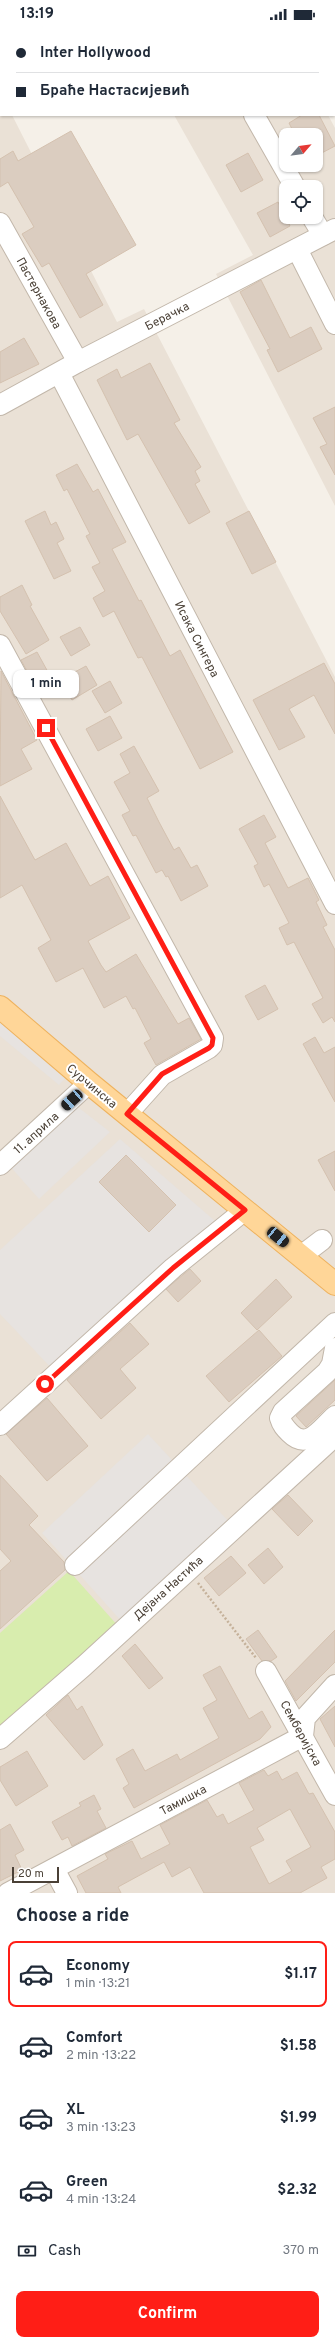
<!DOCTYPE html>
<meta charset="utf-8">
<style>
:root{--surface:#fff;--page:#f6f6f7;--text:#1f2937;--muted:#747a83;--line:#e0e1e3;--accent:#ff1e16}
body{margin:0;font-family:Overpass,sans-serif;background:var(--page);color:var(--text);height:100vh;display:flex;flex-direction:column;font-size:15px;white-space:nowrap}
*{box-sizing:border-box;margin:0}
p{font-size:13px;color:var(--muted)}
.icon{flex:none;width:22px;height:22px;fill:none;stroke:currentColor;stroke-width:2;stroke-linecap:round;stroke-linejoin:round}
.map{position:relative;height:1865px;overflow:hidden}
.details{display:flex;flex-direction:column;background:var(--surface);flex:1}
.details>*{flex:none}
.hud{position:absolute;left:0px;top:0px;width:335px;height:88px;box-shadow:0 1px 3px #0004;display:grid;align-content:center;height:88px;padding:0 16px;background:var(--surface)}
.needle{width:26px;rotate:62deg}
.buttons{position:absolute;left:279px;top:100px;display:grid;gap:8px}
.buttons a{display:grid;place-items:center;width:44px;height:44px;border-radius:8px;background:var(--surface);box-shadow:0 1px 3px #0004;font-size:20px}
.scale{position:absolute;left:12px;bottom:10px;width:47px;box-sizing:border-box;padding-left:4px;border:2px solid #4a4036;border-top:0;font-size:11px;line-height:14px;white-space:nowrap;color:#4a4036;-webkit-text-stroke:3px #fff;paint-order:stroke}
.end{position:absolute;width:18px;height:18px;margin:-9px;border:5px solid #ff1e16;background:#fff;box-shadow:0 0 0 2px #fff}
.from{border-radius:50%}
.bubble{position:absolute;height:28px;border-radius:8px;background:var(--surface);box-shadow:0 1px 3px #0004;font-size:13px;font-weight:700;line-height:28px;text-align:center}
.car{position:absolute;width:12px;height:24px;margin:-12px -6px;border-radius:5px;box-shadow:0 0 3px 1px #0007;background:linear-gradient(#222 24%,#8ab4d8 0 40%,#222 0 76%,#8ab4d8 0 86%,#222 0)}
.hud b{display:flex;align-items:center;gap:14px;height:38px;font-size:15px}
.hud b+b{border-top:1px solid var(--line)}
.hud i{width:10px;height:10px;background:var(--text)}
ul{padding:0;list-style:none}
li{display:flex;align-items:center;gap:12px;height:66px;margin:0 8px 6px;padding:0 8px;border:2px solid transparent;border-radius:8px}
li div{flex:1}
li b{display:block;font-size:15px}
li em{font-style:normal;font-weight:700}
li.on{border-color:var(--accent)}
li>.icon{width:36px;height:36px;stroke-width:1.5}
h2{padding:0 16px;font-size:18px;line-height:48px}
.pay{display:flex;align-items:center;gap:10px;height:44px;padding:0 16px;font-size:15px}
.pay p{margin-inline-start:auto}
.primary-button{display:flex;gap:8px;margin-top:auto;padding:8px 16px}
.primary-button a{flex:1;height:46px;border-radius:8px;background:var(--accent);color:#fff;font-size:16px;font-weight:700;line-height:46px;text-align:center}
.status{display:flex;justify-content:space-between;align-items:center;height:28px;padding:0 20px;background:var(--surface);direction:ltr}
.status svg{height:11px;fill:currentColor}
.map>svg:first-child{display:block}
.residential{fill:#eae1d6;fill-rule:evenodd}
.green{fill:#d8edae}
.parking{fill:#e7e3e0}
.building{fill:#dbcdc0;stroke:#d4c1af;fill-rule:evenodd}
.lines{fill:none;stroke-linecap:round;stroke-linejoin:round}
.minor-casing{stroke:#c2b7aa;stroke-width:22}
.major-casing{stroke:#eeb25e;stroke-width:24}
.path{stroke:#c5b19a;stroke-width:2.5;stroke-dasharray:2 2;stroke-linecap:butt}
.minor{stroke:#fff;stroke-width:20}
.major{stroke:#ffd698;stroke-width:22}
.route{stroke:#ff1e16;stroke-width:5}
.labels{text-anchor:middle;stroke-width:4;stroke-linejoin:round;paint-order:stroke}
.street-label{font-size:12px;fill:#4a4036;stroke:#fff}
</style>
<div class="status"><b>13:19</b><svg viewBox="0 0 49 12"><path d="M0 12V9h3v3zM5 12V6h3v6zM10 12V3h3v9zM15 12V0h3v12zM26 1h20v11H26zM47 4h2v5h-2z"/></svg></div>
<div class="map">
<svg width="335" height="1865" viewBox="0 0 335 1865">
<rect width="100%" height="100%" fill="#f5f0e8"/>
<g class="residential">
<path d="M0,64l1,23h11l105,207 27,-13 191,368v1216h-335z"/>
<path d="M174,87h154l7,13v378l-119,-232 37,-19zM286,107h30v30h-30zM286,159h30v30h-30z"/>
</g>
<path class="green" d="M69,1543l50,56 -119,107v-101z"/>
<g class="parking">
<path d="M0,990l68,57 -9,10 -59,-49z"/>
<path d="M74,1076l36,28 -71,67 -31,-35z"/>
<path d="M120,1111l102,88 -166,146 -56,-59v-64z"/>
<path d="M148,1406l83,90 -108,99 -81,-90z"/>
</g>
<g class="building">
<path d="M302,87h17l16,31 -19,10v-21h-21l-6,-12z"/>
<path d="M71,103l65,114 -50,29 17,31 -23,13 -31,-55 -7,4 -20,-33 12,-7 -26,-45 -8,5v-28l13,-8 5,10z"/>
<path d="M248,125l15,27 -22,12 -15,-27z"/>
<path d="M278,174l12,24 -20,11 -13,-24z"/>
<path d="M261,252l29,58 21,-11 11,22 -44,23 -11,-22 3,-1 -30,-57z"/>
<path d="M24,310l15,26 -39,19v-31z"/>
<path d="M150,335l30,57 -6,3 27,44 -6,4 5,10 -5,3 15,28 -21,12 -51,-90 -11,6 -30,-60 20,-11 4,9z"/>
<path d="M335,379v68l-15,-28 7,-3 -14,-26z"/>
<path d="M77,436l16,28 5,-3 28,53 -14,7 27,52 2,-1 29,56 10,-6 53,102 -33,17 -58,-112 -4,1 -24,-47 -11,6 -10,-19 12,-7 -13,-24 8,-4 -14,-27 4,-2 -23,-45 -3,2 -8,-16z"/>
<path d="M45,483l6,14 5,-3 8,17 -7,4 14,28 -17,8 -29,-58z"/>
<path d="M249,483l27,51 -24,12 -26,-51z"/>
<path d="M22,557l10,20 -2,1 19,34 -23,14 -26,-43v-14z"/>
<path d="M80,599l10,18 -19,11 -11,-19z"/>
<path d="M37,624l11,20 -16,8 -11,-20z"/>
<path d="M324,635l11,21v50l-21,-39 -25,14 16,28 -26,13 -26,-50z"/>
<path d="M86,638l11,19 -25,15 -12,-20z"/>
<path d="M1,643l36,69 -16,9 11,20 -32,17z"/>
<path d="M110,653l12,22 -17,10 -13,-22z"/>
<path d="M110,688l12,22 -24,13 -12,-22z"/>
<path d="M134,718l25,45 -12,7 12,24 15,28 5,-3 12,21 6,-3 11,21 -27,15 -13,-25 -2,1 -4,-7 -6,3 -20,-38 -3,1 -11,-21 8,-4 -16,-29 16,-9 -10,-19z"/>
<path d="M0,768l35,64 31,-17 24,43 18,-10 22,42 -42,23 13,24 5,7 30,-18 42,70 11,-6 12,21 -45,26 -12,-22 7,-4 -16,-31 -2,1 -7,-13 -22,12 -21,-40 -27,14 -18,-34 13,-8 -29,-55 -22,13z"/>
<path d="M264,787l12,22 -11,6 23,45 20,-10 11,22 -3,2 11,23 -4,2 12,23v72l-3,-5 -9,6 -11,-19 11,-6 -29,-56 -7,3 -8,-17 10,-5 -20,-39 -5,3 -10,-21 4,-2 -19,-35z"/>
<path d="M265,957l13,24 -20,11 -13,-24z"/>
<path d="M315,1009l9,16 11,-6v55l-32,-58z"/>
<path d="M335,1123v40l-17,-31z"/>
<path d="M126,1127l50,50 -27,27 -50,-50z"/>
<path d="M190,1241l11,12 -23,21 -12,-13z"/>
<path d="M276,1251l16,18 -35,33 -16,-17z"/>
<path d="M130,1295l19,21 -29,25 16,19 -35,31 -34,-39z"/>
<path d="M259,1302l23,26 -53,46 -23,-26z"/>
<path d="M335,1352v20l-29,27 -10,-11z"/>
<path d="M47,1370l41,48 -41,35 -41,-47z"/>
<path d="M0,1447l38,41 -9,9 35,37 1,8 -65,59v-58l11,-10 -11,-12z"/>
<path d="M288,1467l25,26 -15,15 -26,-27z"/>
<path d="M268,1520l15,19 -19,17 -16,-19z"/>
<path d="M231,1528l15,17 -27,23 -15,-18z"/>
<path d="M258,1602l19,27 -6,4h-9l-16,-22z"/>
<path d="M335,1602v32l-39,39 -11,-20z"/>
<path d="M135,1616l28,34 -14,11 -27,-33z"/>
<path d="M220,1638l29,53 13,-8 9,16 -11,12 -126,69 -11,-20 6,-4 -13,-25 17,-10 12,22 32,-17 3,6 39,-22 -16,-30 14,-8 -14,-25z"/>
<path d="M68,1667l9,15 5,-4 21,39 -19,15 -38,-45z"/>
<path d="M335,1678v41l-15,-28z"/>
<path d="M27,1723l21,35 -32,20 -16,-26v-13z"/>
<path d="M264,1742l4,6 9,-5 5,9 15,-8 12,22 4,-1 22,39v27l-14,8 6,11 -27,15h-96l-14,-26 -18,10 -8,-15 -46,25 3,6h-35l-9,-17 31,-17 -3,-5 27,-13 9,18 29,-15 -10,-19 47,-25 10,17 6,-3 5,10 26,-14 -15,-27zM290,1781l21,38 -25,14 6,10 -23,13 -19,-37 14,-7 -7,-12z"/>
<path d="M94,1767l7,14 -4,2 9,17 -34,18 -4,-9 -6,3 -10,-18 29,-16 -2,-3z"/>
<path d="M10,1796l14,26 -9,5 7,15 -22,11v-51z"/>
</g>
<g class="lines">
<defs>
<g id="minor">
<path d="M204,0l1,1"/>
<path d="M325,0l1,1"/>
<path d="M334,15l1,2"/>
<path d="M254,87l41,72"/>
<path d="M312,189l11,18"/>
<path d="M0,195l78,139"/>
<path d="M297,221l38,75"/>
<path d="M59,345l276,531"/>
<path d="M0,377l78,-43 257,-133"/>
<path d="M0,617l213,393 -1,7 -3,3 -47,27 -35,39"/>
<path d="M0,1137l89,-82"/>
<path d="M301,1228l21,-16"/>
<path d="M335,1320l-3,16 -5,8 -44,40 -3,6c2,7 5,10 10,15 18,18 31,-5 45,-17"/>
<path d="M0,1397l173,-157 72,-58"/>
<path d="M75,1537l260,-242"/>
<path d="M266,1643l69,124"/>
<path d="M0,1711l84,-73 251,-230"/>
<path d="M54,1841l13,24"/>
<path d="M8,1865l295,-157 2,-18 30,-33"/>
</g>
<path id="major" d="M0,979l89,76 246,201"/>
</defs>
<use href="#minor" class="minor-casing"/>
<use href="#major" class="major-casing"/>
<path class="path" d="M198,1555l58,75"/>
<use href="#minor" class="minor"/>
<use href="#major" class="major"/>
</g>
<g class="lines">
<path class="route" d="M45,1356l128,-116 72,-58 -118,-96 35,-40 47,-26 3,-3 1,-7 -167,-310"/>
</g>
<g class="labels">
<g class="street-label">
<text transform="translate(39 265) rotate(61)" y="4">Пастернакова</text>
<text transform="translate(167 288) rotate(-27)" y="4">Берачка</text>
<text transform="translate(197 611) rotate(63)" y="4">Исака Сингера</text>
<text transform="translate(92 1058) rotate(40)" y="4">Сурчинска</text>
<text transform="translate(36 1105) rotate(-42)" y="4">11. априла</text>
<text transform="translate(168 1560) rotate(-42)" y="4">Дејана Настића</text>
<text transform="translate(301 1705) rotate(61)" y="4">Семберијска</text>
<text transform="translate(183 1772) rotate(-28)" y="4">Тамишка</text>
</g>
</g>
</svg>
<div class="buttons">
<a><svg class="needle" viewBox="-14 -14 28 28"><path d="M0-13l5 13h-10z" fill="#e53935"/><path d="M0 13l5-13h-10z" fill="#747a83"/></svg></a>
<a><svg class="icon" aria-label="locate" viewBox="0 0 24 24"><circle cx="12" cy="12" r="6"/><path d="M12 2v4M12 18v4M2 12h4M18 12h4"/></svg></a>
</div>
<div class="scale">20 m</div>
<i class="end from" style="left:45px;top:1356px"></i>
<i class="end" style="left:46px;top:700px"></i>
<div class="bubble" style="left:13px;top:642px;width:66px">1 min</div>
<i class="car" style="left:72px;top:1072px;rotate:228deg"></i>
<i class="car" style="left:278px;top:1209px;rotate:129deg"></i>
<div class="hud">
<b><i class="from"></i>Inter Hollywood</b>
<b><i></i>Браће Настасијевић</b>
</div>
</div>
<section class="details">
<h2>Choose a ride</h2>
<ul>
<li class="on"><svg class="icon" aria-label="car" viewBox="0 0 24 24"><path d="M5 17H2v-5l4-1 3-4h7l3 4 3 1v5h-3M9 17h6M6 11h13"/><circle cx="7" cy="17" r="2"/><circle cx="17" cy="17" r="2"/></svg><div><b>Economy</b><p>1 min · 13:21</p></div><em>$1.17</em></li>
<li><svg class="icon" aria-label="car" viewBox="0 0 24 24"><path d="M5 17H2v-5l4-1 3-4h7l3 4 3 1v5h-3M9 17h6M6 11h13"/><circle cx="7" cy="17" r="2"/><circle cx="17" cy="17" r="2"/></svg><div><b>Comfort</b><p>2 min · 13:22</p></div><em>$1.58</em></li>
<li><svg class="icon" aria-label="car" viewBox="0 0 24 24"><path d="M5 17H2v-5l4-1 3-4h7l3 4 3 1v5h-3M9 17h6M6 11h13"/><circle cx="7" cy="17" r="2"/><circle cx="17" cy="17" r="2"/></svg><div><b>XL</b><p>3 min · 13:23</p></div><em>$1.99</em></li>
<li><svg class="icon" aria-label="car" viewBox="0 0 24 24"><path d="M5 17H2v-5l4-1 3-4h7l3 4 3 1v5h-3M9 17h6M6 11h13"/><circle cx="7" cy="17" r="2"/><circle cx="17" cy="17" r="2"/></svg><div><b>Green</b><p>4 min · 13:24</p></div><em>$2.32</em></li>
</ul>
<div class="pay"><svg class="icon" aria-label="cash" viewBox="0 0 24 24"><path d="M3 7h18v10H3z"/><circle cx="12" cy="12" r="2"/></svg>Cash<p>370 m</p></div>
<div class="primary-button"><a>Confirm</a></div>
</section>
